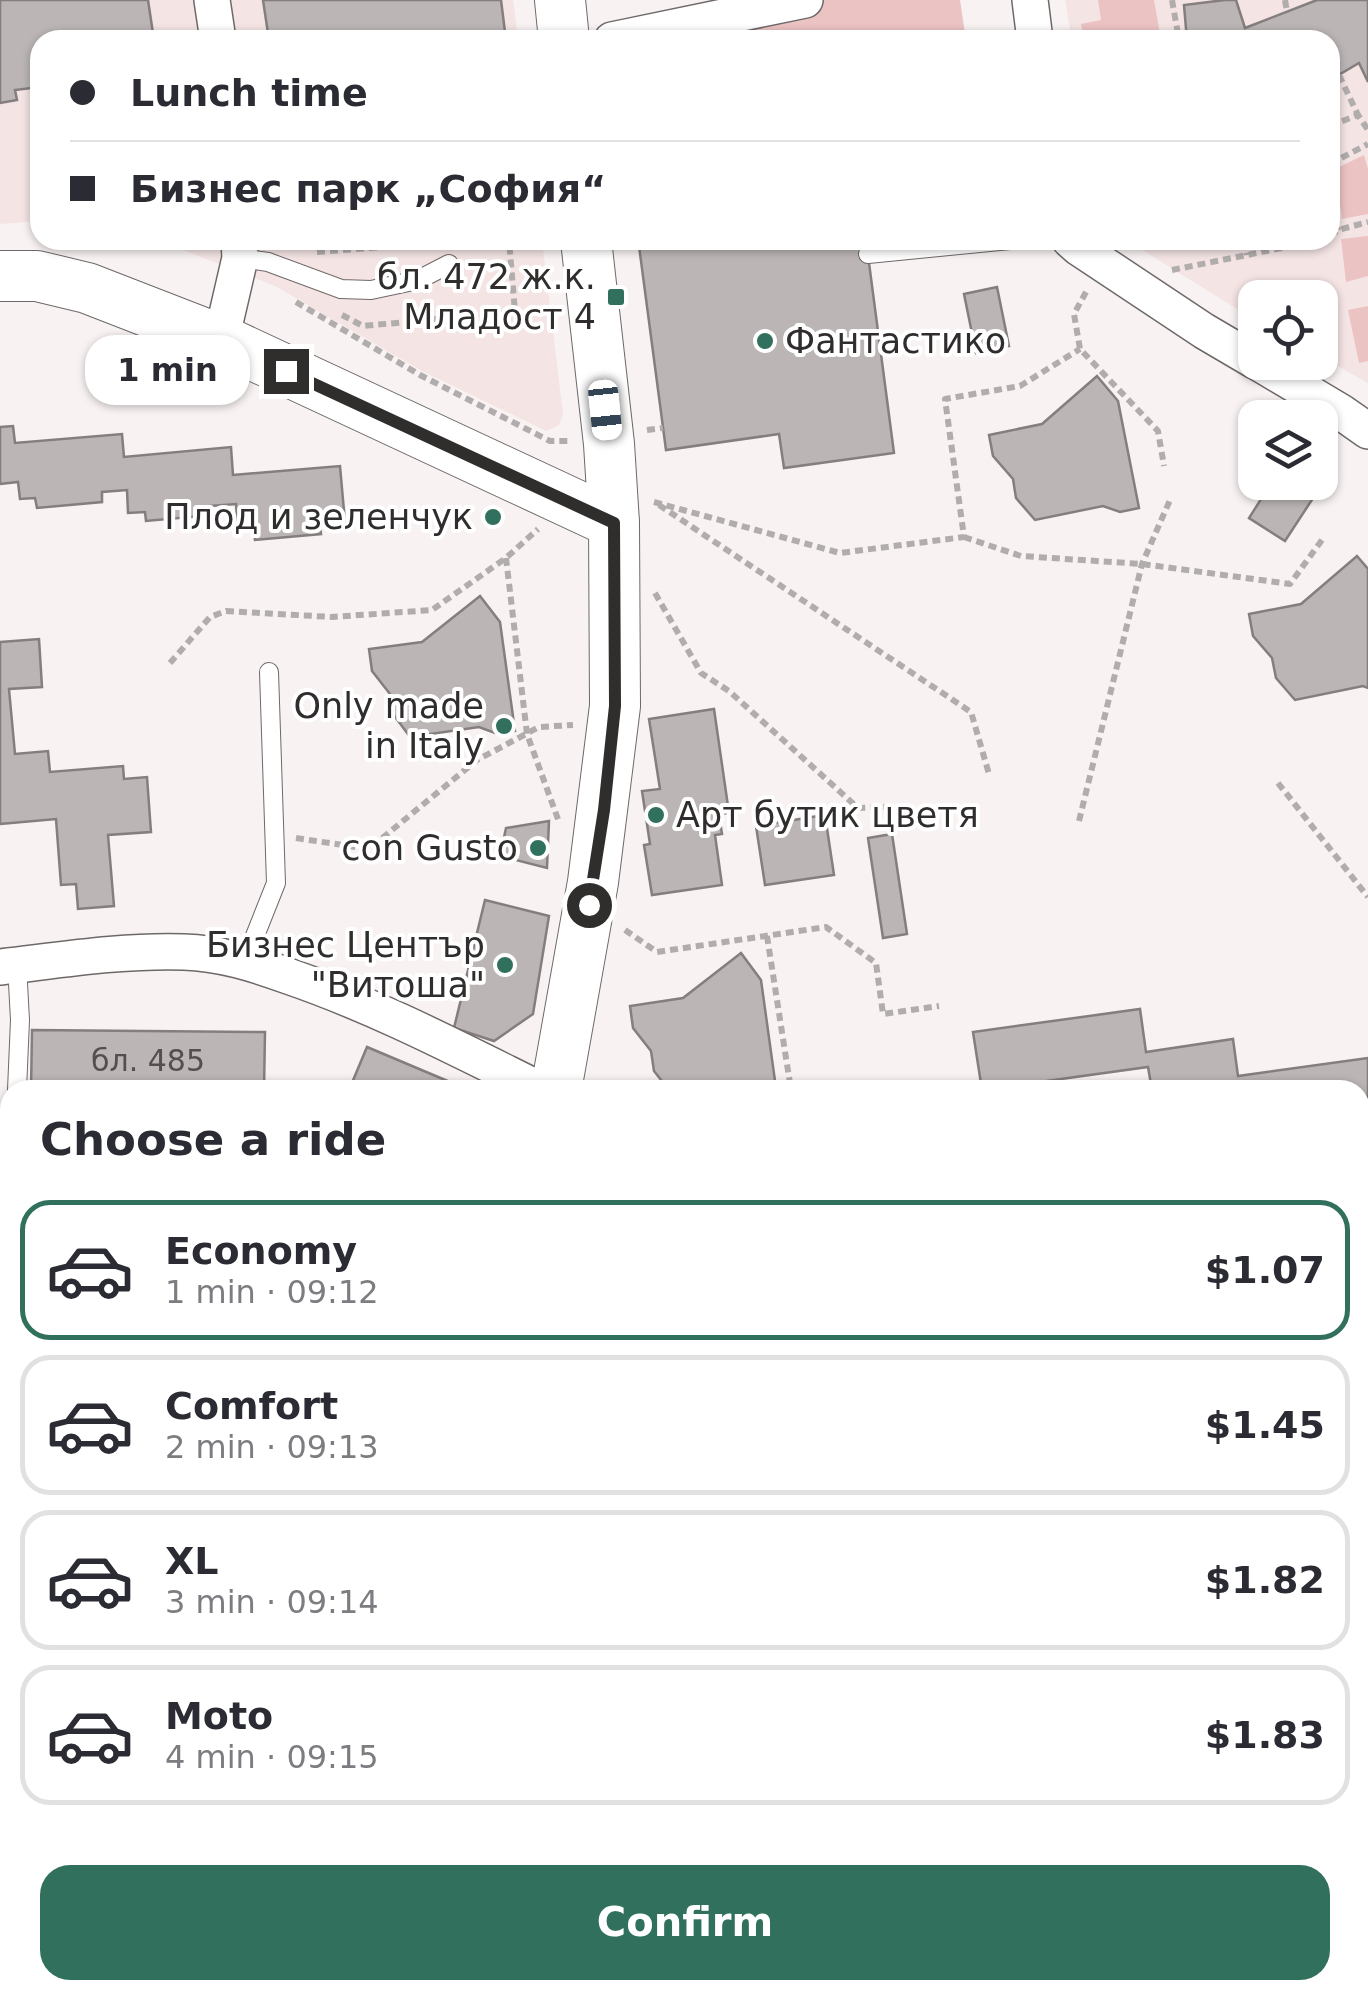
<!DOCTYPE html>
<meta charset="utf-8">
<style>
:root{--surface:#fff;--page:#f2f2f3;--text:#2b2b33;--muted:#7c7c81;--line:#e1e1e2;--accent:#32705e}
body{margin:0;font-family:"DejaVu Sans",sans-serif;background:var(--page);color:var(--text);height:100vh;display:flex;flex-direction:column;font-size:38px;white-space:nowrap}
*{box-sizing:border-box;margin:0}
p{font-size:32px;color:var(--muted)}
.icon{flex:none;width:55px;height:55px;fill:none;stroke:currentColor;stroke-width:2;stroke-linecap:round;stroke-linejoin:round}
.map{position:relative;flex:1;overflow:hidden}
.sheet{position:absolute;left:0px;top:1080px;width:1370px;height:920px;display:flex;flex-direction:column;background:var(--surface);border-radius:30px 30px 0 0;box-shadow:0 2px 8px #0004}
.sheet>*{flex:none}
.banner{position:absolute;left:30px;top:30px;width:1310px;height:220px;border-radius:30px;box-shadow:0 2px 8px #0004;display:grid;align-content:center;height:220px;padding:0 40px;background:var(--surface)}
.fabs{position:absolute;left:1238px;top:280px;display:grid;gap:20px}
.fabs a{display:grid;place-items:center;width:100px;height:100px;border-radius:20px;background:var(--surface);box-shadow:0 2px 8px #0004;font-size:50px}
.end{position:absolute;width:45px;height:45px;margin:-22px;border:12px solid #302d2d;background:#fff;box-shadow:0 0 0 5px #fff}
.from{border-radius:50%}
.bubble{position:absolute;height:70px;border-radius:30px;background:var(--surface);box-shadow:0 2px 8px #0004;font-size:32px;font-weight:700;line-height:70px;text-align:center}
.car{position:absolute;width:30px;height:60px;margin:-30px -15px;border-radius:12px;box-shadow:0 0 8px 2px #0007;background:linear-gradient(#fff 24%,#345 0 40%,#fff 0 76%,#345 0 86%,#fff 0)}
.banner b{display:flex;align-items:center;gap:35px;height:95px;font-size:38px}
.banner b+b{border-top:2px solid var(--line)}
.banner i{width:25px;height:25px;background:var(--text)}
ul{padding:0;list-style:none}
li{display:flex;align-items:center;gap:30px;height:140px;margin:0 20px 15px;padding:0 20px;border:5px solid var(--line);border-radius:30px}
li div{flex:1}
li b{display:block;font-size:38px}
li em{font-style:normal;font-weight:700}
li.on{border-color:var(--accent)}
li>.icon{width:90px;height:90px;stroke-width:1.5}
h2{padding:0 40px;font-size:45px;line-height:120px}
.cta{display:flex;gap:20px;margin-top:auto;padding:20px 40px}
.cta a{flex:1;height:115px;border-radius:30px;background:var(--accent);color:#fff;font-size:40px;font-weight:700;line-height:115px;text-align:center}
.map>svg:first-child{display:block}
.built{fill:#f4e4e4}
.green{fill:#ebc3c2}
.building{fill:#bbb5b5;stroke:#847e7e;stroke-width:2.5}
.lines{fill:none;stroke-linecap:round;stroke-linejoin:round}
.lane-casing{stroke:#6e6968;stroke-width:20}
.street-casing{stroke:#6e6968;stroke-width:38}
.secondary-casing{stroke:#6e6968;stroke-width:52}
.path{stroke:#b2adad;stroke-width:6;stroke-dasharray:8 5;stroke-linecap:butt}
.lane{stroke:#fff;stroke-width:18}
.street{stroke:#fff;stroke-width:35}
.secondary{stroke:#fff;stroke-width:50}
.route{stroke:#302d2d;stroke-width:12}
.poi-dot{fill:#32705e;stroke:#fff;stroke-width:4}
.labels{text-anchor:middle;stroke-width:8;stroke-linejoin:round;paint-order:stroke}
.number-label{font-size:30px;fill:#534f4f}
.poi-label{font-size:35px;fill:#302d2d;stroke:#fff;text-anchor:end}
</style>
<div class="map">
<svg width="1368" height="2000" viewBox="0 0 1368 2000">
<rect width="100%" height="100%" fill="#f8f2f2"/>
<g class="built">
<path d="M0,0h513l5,40h-478v181l-40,3z"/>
<path d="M1065,0h303v383l-48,-27v-58h-65v22l-129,-80h204v-200h-258z"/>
<path d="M158,240h384l21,174 -4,11 -13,6 -124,-60 -147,-85z"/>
</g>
<g class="green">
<path d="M824,0h136l6,40h-335z"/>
<path d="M1098,0h56l7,40h-77l-3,-16 20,-4z"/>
<path d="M1364,155l4,14v45l-26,5 -7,-50z"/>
<path d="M1368,236v40l-22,6 -5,-43z"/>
<path d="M1368,306v55l-9,2 -11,-53z"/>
</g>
<g class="building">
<path d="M0,0h148l6,40h-114v47l-25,3 2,10 -17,3z"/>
<path d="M263,0h238l5,40h-237z"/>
<path d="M1225,0h11l9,28 72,-28h51v82l-9,-19 -29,17v-40h-143l-3,-35z"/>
<path d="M683,240h183l28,213 -110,15 -5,-34 -113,16 -27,-204z"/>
<path d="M997,287l12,59 -33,7 -12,-59z"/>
<path d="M1097,376l21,25 21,107 -19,4 -17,-6 -68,14 -19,-22 -3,-19 -20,-23 -4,-21 53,-11z"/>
<path d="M13,426l2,17 107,-9 2,23 107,-10 2,28 107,-9 5,56 -25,3 1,9 -66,6 -1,-10 -16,2 -2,-28 -25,2 1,9 -66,6 -1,-9 -17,1 -1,-23 -25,2v10l-65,6 -2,-10 -15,1 -2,-17 -18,2v-57z"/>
<path d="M1320,457l14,9 -49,75 -36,-23 23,-36h48z"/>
<path d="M1357,556l11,13v119l-5,-2 -68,14 -19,-22 -4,-20 -19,-22 -4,-22 52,-10z"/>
<path d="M480,596l20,26 15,109 -20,2 -16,-6 -69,10 -17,-23 -3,-20 -18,-23 -3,-22 53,-7z"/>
<path d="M39,639l3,48 -33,2 6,65 33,-3 2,21 73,-6 1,13 23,-2 4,55 -43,3 6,71 -36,3 -2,-25 -15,1 -5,-66 -56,5v-182z"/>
<path d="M714,709l15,104 -10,1 3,20 -7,1 7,50 -70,10 -8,-50 6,-1 -8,-53 18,-2 -11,-70z"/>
<path d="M825,815l9,60 -69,10 -9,-59z"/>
<path d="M549,821l-2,47 -47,-12 6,-28z"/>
<path d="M892,834l15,100 -24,4 -15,-100z"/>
<path d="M485,900l64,16 -16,98 -39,27 -40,-13z"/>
<path d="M741,953l20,27 15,108 -21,2 -15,-6 -43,6h-28l-15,-19 -3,-20 -18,-23 -3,-22 53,-8z"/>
<path d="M1140,1009l6,43 87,-13 5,37 130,-18v60l-8,1v-29h-208l-4,-23 -166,23 -9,-58z"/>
<path d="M32,1030l233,2 -1,58h-233z"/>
<path d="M367,1047l102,43h-120z"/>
<path d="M10,1328v203l-10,2v-204z"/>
<path d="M10,1657v60l-10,1v-59z"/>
<path d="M1368,1766v54l-8,1v-54z"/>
<path d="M1368,1820v34l-8,1v-34z"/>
<path d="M0,1824l10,72v94h13l1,10h-24z"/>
<path d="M1368,1854v19l-8,2v-20z"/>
<path d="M1365,1876l3,25 -8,1v-25z"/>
<path d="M1368,1906v23l-8,1v-23z"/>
<path d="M191,1990h104v3l-28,3v4h-75z"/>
<path d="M541,1990h63l2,10h-63z"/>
<path d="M865,1990h61l1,10h-61z"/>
<path d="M1175,1990h60l2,10h-61z"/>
</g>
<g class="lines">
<defs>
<g id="lane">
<path d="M868,254l142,-14"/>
<path d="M240,258l28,4 73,27 30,1 47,-10 31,-16"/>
<path d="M245,961l31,-78 -7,-211"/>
<path d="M17,965l3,55 -3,70"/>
</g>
<g id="street">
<path d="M212,0l6,40"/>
<path d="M1030,0l5,40"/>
<path d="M612,40l193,-40"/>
<path d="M1070,240l9,8 125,83 51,30"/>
<path d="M221,340l19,-82 -1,-18"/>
<path d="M1257,362l84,50 27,19"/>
<path d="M0,967c61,-7 122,-17 184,-15 36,1 71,12 104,24 88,30 170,73 253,114"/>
<path d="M1360,1263l8,-1"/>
<path d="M0,1775l10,-1"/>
<path d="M63,2000l3,-10"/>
</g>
<g id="secondary">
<path d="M560,0l4,40"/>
<path d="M0,276h37l50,12 134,52 393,183"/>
<path d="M556,1090l37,-208 22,-176 -1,-183 -5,-79 -23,-204"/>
<path d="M446,1990l1,10"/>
</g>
</defs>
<use href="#lane" class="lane-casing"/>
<use href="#street" class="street-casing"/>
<use href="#secondary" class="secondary-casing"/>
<g class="path">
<path d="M1172,0l7,40"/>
<path d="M1285,0l2,12"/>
<path d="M1339,75l19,40"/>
<path d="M1330,126l28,-11 10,15"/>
<path d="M1330,164l38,-20"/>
<path d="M1330,176l8,54"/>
<path d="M1330,235l8,-5 30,-8"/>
<path d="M1244,240l3,15"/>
<path d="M317,252l117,-9"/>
<path d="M1172,270l150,-30"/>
<path d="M1086,292l-12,22 6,35 78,82 6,35"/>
<path d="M296,302l124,73 130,66h18"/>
<path d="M342,315l21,11 152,-14 -6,-72"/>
<path d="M647,430l16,-2"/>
<path d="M654,502l186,51 124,-16 -19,-138 75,-13 60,-37"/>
<path d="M659,505l312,207 18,62"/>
<path d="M964,537l57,19 121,8 148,20 32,-44"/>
<path d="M506,558l21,176 32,88"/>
<path d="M655,593l46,80 28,18 129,117 50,-2"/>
<path d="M170,663l40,-46 16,-6 106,6 100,-7 74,-52 32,-29"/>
<path d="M1278,783l90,114"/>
<path d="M1079,821l63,-257 28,-64"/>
<path d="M296,838l73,11 108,-89 62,-33 34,-2"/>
<path d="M625,930l32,22 169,-25 50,36 7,51 56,-8"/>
<path d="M767,936l24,154"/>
<path d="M0,1220l10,-7"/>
<path d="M0,1251l10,11"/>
<path d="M1360,1334l8,-7"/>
<path d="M1360,1969l8,-1"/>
<path d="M616,1990l1,10"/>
<path d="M818,1990l1,10"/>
</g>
<use href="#lane" class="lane"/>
<use href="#street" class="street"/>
<use href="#secondary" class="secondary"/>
</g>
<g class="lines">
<path class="route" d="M286,371l328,152 1,183 -11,104 -15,95"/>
</g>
<g class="poi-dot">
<rect x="606" y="287" width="20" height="20" rx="5"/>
<circle cx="765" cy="341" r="10"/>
<circle cx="493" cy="517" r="10"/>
<circle cx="504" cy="726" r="10"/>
<circle cx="656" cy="815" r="10"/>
<circle cx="538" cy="848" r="10"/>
<circle cx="505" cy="965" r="10"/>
</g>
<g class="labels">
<g class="number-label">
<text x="148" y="1071">бл. 485</text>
</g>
<g class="poi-label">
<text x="596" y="289">бл. 472 ж.к.<tspan x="596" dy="40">Младост 4</tspan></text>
<text x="785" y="353" text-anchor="start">Фантастико</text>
<text x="473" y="529">Плод и зеленчук</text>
<text x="484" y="718">Only made<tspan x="484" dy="40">in Italy</tspan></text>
<text x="676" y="827" text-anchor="start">Арт бутик цветя</text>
<text x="518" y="860">con Gusto</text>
<text x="485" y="957">Бизнес Център<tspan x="485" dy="40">"Витоша"</tspan></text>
</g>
</g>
</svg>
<div class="fabs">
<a><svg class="icon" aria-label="locate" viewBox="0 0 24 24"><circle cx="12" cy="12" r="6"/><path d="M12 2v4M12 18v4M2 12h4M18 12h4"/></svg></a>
<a><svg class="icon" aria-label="layers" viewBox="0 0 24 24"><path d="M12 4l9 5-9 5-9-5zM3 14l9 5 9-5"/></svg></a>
</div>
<i class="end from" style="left:589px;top:905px"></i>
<i class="end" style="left:286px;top:371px"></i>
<div class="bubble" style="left:85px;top:335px;width:165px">1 min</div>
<i class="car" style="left:605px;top:410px;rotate:174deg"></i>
<div class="banner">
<b><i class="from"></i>Lunch time</b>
<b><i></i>Бизнес парк „София“</b>
</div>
<section class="sheet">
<h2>Choose a ride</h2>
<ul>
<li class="on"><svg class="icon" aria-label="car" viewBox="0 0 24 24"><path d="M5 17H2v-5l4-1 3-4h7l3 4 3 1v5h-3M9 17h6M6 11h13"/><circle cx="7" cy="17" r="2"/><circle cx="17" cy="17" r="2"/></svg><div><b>Economy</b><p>1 min · 09:12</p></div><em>$1.07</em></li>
<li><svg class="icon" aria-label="car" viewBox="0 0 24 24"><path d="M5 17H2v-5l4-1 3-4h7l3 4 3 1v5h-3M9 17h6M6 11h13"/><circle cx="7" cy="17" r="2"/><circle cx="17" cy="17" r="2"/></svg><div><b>Comfort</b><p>2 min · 09:13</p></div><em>$1.45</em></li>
<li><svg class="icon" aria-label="car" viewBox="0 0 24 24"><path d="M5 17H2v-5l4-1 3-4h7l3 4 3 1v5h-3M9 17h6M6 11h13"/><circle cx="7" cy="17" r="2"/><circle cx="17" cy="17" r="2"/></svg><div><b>XL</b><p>3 min · 09:14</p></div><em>$1.82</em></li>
<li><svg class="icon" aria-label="car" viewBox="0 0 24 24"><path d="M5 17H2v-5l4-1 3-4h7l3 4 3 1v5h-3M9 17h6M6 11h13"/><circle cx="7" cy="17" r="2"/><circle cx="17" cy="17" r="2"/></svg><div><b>Moto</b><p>4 min · 09:15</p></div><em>$1.83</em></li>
</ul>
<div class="cta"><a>Confirm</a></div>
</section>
</div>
